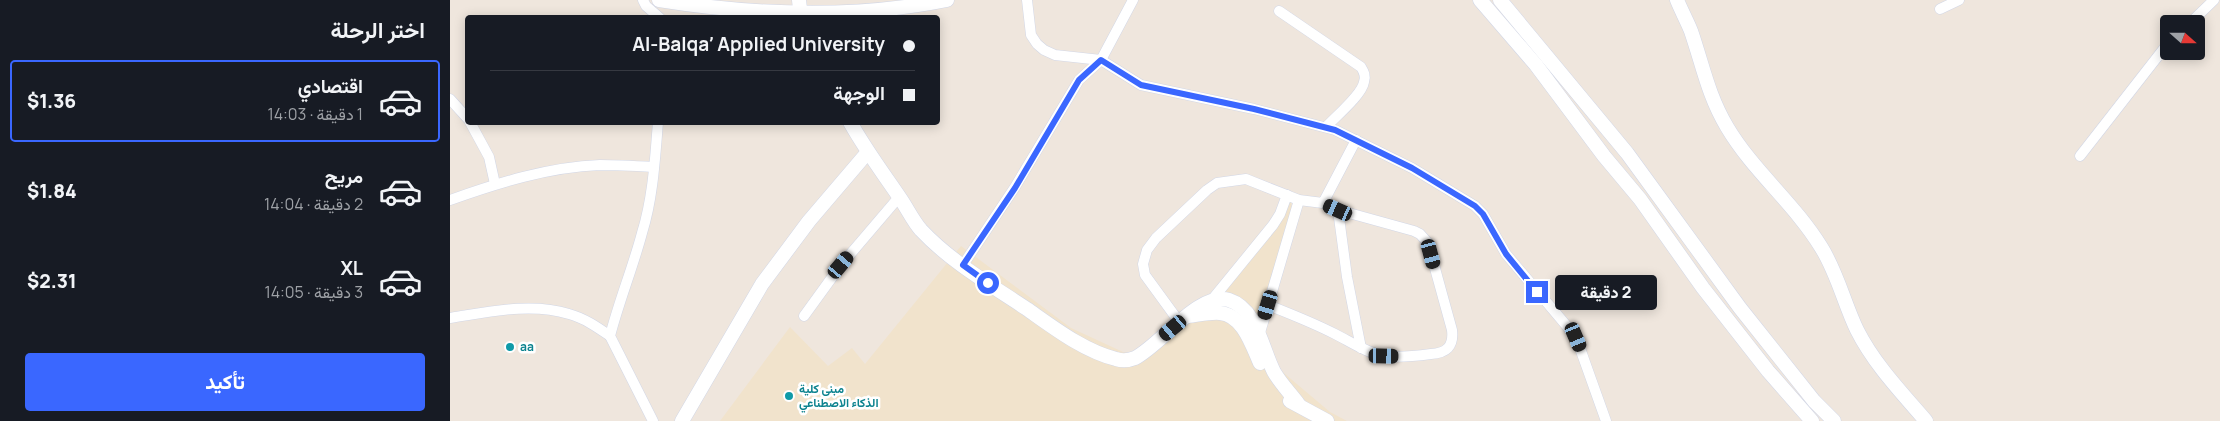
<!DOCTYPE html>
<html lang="ar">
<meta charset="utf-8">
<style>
:root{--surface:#171b24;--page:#242831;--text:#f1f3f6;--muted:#9ea1a6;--line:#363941;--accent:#3a67ff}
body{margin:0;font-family:Manrope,Vazirmatn,sans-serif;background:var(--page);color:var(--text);direction:rtl;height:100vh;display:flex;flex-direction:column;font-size:19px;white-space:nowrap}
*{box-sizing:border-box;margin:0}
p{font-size:16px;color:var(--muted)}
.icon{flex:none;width:28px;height:28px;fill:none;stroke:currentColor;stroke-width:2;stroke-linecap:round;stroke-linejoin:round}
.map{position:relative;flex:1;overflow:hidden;direction:ltr}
.details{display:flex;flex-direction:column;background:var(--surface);width:450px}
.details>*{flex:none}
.banner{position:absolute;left:15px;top:15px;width:475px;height:110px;border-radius:5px;box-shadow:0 2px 12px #0003;direction:rtl;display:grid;align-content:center;height:110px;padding:0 25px;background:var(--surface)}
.needle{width:32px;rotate:111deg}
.buttons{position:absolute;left:1710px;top:15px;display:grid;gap:10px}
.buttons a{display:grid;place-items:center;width:45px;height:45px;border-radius:5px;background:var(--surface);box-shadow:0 2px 12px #0003;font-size:25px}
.end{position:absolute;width:22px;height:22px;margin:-11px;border:6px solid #3a67ff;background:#fff;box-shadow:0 0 0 2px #fff}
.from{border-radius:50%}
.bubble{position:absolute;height:35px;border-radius:5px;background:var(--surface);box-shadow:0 2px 12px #0003;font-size:16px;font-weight:800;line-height:35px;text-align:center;direction:rtl}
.car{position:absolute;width:15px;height:30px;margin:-15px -8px;border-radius:6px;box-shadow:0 0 4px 1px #0007;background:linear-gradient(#222 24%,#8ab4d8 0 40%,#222 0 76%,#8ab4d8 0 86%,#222 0)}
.banner b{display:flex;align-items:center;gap:18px;height:48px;font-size:19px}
.banner b+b{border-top:1px solid var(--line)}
.banner i{width:12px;height:12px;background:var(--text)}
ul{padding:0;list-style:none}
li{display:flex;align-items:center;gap:15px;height:82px;margin:0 10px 8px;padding:0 15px;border:2px solid transparent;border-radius:5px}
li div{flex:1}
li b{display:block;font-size:19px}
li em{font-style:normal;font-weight:800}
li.on{border-color:var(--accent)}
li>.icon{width:45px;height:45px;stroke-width:1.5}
h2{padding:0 25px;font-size:22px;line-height:60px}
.cta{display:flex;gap:10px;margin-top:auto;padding:10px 25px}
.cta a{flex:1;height:58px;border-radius:5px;background:var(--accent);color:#fff;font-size:20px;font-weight:800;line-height:58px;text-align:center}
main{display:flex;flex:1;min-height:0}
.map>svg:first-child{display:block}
.education{fill:#f1e3cc}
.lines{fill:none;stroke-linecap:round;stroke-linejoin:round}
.street-casing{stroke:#d2d7e6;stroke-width:11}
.secondary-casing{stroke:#d2d7e6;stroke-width:15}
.street{stroke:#fff;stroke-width:10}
.secondary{stroke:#fff;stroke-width:14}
.route{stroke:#3a67ff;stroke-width:6}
.culture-dot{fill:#0f9aa8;stroke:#fff;stroke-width:2}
.labels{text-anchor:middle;stroke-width:5;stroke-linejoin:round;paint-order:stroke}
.culture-label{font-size:12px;font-weight:bold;fill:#0d838f;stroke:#fff;text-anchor:start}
</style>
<main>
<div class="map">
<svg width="1770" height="421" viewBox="0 0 1770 421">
<rect width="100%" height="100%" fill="#efe6dd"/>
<path class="education" d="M841,199l2,24 -16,48 -13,23 3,11 -7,29 12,29 58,49 17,9h-627l70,-94 38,39 24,-18 13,16 96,-118 110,82 52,24 19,3 48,-38 29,-31 36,-48z"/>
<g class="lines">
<defs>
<g id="street">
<path d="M193,0l3,6 14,12"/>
<path d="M577,0l4,35 6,9 7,6 11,5 46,5 40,25 113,24 81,21 77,38 63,38 8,8 23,40 70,83 30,84"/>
<path d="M1490,9l19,-9"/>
<path d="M829,11l82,56c3,5 5,9 3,15 -2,13 -29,35 -38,45"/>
<path d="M1739,24l25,-24"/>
<path d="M0,99l18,20"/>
<path d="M20,122l19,35 6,27"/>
<path d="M1630,156l89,-114"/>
<path d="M0,200c48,-17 98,-33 150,-35 18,0 36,1 54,2"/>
<path d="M888,210l9,67 14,71"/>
<path d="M513,265l52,-78 64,-107 22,-20 32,-60"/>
<path d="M761,301l62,-76 7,-11 7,-19"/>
<path d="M818,305c23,9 46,18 67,29 16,8 32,19 49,22 15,2 32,0 47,-2 15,-1 23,-7 21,-24l-24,-87 -8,-9 -6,-3 -76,-21 -15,-7"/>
<path d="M354,316l37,-51 58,-68"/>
<path d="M0,318c39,-6 81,-16 119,-4 15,4 28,13 41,22"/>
<path d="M730,323l-35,-48 -2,-11 4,-14 9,-12 51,-48 10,-7 29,-4 53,21 24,3 33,-63"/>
<path d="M809,336l40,-136"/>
<path d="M203,421l-43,-85c9,-35 23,-69 32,-103 11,-35 13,-74 16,-111"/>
</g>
<g id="secondary">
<path d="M209,0c94,15 194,19 288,0"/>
<path d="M349,0l2,18"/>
<path d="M1030,0l56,65 68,91 36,43 63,89 65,83 44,50"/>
<path d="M1050,0l127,153 113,155 74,93 20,20"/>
<path d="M1227,0c4,10 10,21 14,31 12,35 17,64 36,96 26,44 67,76 94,120 16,25 23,56 36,83 17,34 45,63 69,91"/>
<path d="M400,122c15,27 33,51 50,76 7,10 13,23 21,32 30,32 70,55 106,79 27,19 57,42 89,50 6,2 14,1 19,-1 26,-13 64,-67 94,-58 28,9 33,49 45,72 7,12 17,22 25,33"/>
<path d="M738,316c10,-1 22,-4 32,-3 23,2 32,32 40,50"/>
<path d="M840,401l37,20"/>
<path d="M232,421l80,-137 47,-63 58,-68"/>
</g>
</defs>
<use href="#street" class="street-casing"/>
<use href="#secondary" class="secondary-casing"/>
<use href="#street" class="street"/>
<use href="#secondary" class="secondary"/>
</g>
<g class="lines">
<path class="route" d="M538,283l-25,-18 52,-77 64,-108 22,-20 40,25 113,24 81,21 77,38 63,38 8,8 23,40 31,38"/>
</g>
<g class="culture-dot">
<circle cx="60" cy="347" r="5"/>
<circle cx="339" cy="396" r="5"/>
</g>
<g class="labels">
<g class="culture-label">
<text x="70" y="351">aa</text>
<text x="349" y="393">مبنى كلية<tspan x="349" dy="14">الذكاء الاصطناعي</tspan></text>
</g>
</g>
</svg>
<div class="buttons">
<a><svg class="needle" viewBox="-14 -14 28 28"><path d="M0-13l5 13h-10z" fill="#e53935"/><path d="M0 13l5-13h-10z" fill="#9ea1a6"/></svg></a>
</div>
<i class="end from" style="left:538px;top:283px"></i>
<i class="end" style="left:1087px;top:292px"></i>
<div class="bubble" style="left:1105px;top:275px;width:102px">2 دقيقة</div>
<i class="car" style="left:888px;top:210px;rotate:294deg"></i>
<i class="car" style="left:981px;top:254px;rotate:165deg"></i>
<i class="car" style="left:391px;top:265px;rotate:40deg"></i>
<i class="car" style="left:818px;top:305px;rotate:197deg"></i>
<i class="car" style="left:723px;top:328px;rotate:230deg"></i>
<i class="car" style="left:1126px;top:337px;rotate:157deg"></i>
<i class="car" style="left:934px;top:356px;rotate:91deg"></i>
<div class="banner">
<b><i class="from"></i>Al-Balqaʼ Applied University</b>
<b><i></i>الوجهة</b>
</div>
</div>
<section class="details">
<h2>اختر الرحلة</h2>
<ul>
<li class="on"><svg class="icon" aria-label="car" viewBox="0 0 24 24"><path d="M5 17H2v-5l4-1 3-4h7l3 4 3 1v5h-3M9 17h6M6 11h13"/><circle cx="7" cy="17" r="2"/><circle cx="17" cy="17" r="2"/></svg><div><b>اقتصادي</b><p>1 دقيقة · 14:03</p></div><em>$1.36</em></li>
<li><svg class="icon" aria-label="car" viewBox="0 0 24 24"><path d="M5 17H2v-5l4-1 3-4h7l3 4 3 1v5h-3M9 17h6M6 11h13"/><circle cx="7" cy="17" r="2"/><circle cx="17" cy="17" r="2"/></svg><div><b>مريح</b><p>2 دقيقة · 14:04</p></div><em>$1.84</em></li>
<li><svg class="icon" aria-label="car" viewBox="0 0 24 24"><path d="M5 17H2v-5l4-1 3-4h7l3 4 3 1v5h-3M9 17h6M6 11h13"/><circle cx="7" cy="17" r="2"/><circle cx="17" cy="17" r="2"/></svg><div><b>XL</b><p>3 دقيقة · 14:05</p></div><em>$2.31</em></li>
</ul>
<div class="cta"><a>تأكيد</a></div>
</section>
</main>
